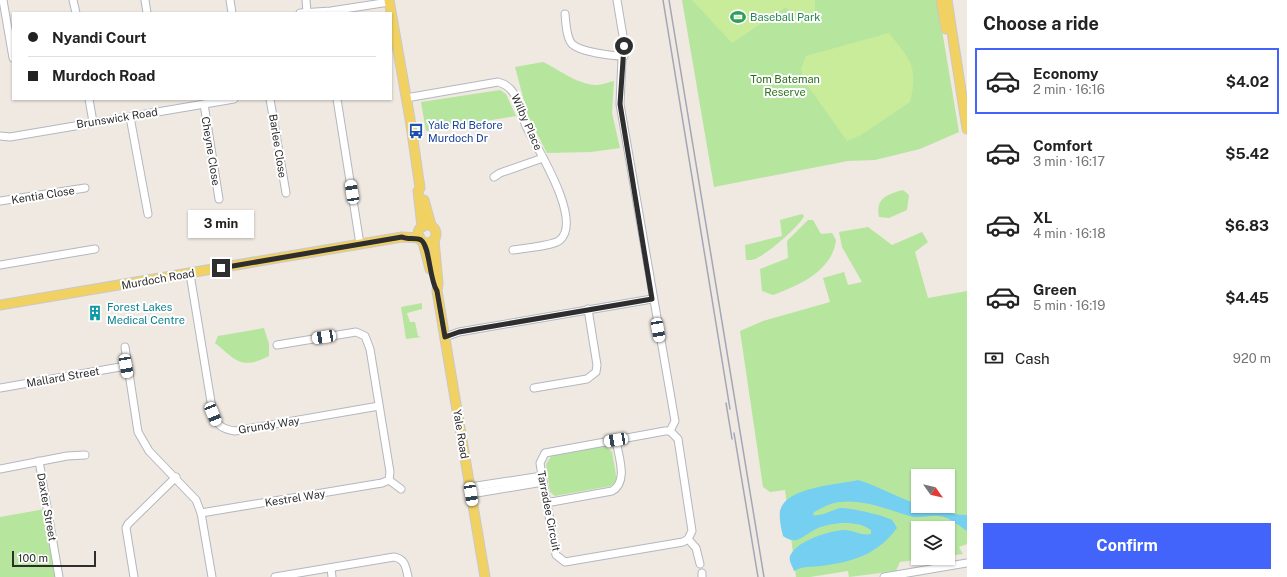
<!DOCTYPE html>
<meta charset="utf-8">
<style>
:root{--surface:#fff;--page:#f6f6f6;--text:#222;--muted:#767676;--line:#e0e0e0;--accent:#4264fb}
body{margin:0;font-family:"Public Sans",sans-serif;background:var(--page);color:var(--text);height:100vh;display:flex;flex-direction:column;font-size:15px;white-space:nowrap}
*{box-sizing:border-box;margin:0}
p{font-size:13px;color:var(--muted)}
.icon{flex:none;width:22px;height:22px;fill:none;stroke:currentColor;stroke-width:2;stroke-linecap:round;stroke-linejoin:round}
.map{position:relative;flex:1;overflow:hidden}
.details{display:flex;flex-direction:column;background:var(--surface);width:320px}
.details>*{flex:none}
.banner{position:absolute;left:12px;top:12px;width:380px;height:88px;border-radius:0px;box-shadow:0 1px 3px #0004;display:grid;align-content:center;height:88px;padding:0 16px;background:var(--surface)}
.needle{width:26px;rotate:124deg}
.buttons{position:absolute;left:911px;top:469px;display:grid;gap:8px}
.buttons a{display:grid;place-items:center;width:44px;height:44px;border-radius:0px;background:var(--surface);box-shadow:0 1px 3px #0004;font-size:20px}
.scale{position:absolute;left:12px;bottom:10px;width:84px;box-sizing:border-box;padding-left:4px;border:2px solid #2e2e2e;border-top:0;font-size:11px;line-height:14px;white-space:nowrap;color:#2e2e2e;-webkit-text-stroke:3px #fff;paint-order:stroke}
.end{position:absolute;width:18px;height:18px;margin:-9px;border:5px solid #2e2e2e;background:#fff;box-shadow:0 0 0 2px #fff}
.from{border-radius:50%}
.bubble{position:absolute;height:28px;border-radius:0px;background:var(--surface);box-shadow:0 1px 3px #0004;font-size:13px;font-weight:700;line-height:28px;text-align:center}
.car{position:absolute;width:12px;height:24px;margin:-12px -6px;border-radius:5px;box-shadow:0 0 3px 1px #0007;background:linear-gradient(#fff 24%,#345 0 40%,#fff 0 76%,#345 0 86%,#fff 0)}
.banner b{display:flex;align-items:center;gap:14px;height:38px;font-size:15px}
.banner b+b{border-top:1px solid var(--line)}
.banner i{width:10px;height:10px;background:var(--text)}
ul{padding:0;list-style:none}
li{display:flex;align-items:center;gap:12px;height:66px;margin:0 8px 6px;padding:0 8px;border:2px solid transparent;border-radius:0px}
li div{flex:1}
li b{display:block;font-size:15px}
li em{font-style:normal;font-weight:700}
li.current{border-color:var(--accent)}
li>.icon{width:36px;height:36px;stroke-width:1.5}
h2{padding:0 16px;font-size:18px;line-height:48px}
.pay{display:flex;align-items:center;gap:10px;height:44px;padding:0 16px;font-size:15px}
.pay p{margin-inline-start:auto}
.cta{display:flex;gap:8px;margin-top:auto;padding:8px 16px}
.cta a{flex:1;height:46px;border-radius:0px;background:var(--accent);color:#fff;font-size:16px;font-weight:700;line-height:46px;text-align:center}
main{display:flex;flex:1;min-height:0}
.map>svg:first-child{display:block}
.green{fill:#b6e59e;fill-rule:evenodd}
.pitch{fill:#c9ec9a}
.water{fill:#75cff0}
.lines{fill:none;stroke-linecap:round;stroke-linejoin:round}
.minor-casing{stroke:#b4b7c1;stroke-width:9}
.major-casing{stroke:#c9c9c9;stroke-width:11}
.minor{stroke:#fff;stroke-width:7}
.major{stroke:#f2d163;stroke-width:9}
.rail{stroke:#a3a6b8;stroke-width:1.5}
.route{stroke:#2e2e2e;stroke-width:5}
.labels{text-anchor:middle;stroke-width:4;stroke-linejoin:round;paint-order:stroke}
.leisure-label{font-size:11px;fill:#27864d;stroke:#fff;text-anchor:start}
.park-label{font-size:11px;fill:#2c6e1b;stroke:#fff}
.street-label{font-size:11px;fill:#2e2e2e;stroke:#fff}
.transit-label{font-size:11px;fill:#164399;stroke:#fff;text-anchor:start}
.culture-label{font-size:11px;fill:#0d838f;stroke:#fff;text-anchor:start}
</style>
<main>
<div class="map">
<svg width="967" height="577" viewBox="0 0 967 577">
<rect width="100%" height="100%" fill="#efe9e1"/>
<g class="green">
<path d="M682,0h255l22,132 -39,17 -45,11 -27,1 -134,26z"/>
<path d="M543,62c17,8 33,22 53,23 6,0 13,-3 18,-4l-2,32 8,35 -29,4 -44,1 -19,-37 -13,-49z"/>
<path d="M500,90l6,4 10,22 -90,15 -5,-29z"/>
<path d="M903,190l6,5 -2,15 -18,8 -10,-1c-4,-18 8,-23 24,-27z"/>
<path d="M802,214l2,2c-4,10 -38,39 -49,43 -2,1 -6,1 -9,1l-1,-15 37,-9 -2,-16z"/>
<path d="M808,220h5l8,14 11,-1 4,7c-4,31 -36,45 -63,55l-11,-4 -2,-22 28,-11 -1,-17z"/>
<path d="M868,227l24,18 30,-13 6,10 -13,10 13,46 39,-7v253l-8,3 4,7 -15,2v-28h-30v30h13l-31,4 -4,9 -47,6 -1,-6 -38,6h-14l-11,-87 -15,2 -7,-5 -23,-156 23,-10 67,-19 -7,-24 21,-6 4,13 14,-3 -20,-35 -3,-15zM918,476h30v30h-30z"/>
<path d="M422,303v6l-15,4 3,9h5l3,14 3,1 -15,2 -5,-32z"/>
<path d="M264,328l5,16v12c-28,14 -32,5 -54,-13l3,-7z"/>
<path d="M605,446l7,6 5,29 -6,5 -56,10 -5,-4 -4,-28 6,-9z"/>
<path d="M45,509l12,68h-57v-60z"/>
</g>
<g class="pitch">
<path d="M692,0h123v10l-17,14 -12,-17 -54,36z"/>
<path d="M889,33c21,26 30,35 21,69l-49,33 -14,6 -44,-62 -2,-11 5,-12z"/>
</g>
<path class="water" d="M858,480c21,6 39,18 60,24v2c17,0 32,10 49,9v16c-9,-6 -18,-14 -28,-15 -9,-1 -17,2 -26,1 -25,-7 -56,-21 -82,-13 -6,2 -11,5 -17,8l-1,3c8,2 19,-5 27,-7 8,-1 46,8 52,12 2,2 3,5 5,8 -20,27 -45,34 -76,38 -10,1 -19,0 -27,5 -1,-5 -7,-11 -3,-17 8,-14 40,-24 55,-24 9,1 16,6 25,4v-4c-14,-10 -39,-8 -55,-1 -6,3 -12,8 -19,11 -5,1 -10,-1 -14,-4 -2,-8 -4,-17 -3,-25 5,-24 57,-26 78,-31z"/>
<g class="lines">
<defs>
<g id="minor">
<path d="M3,0l10,58"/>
<path d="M73,0l3,13"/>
<path d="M145,0l2,13"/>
<path d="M230,0l2,13"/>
<path d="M306,0l1,12"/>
<path d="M617,0l6,36 -3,68 55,317 -5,10"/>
<path d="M300,13l31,-2 58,-9"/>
<path d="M565,14c1,9 1,23 7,30 8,8 40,12 52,12"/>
<path d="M406,98l92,-16c22,6 20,28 29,46 10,20 56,92 33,112 -7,6 -36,8 -47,10"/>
<path d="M89,99l4,23"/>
<path d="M270,99l16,94"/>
<path d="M337,99l23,145"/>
<path d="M204,104l15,95"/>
<path d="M130,117l18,97"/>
<path d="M0,136l10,1 224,-38"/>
<path d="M494,177l6,-4 43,-15"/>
<path d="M0,201l85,-13"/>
<path d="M0,265l95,-16"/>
<path d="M190,274l23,140c5,12 9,15 22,17l144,-25"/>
<path d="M445,337l14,-5 193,-33"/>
<path d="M125,347l13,85 11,19 47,49 5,13 11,64"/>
<path d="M0,388l126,-22"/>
<path d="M534,388l53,-9 9,-7 1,-7 -9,-56"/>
<path d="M665,431h5l8,8 14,92 -4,8 -5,3 -118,20 -9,-7 -14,-79 -2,-13 5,-10z"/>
<path d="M39,461l20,116"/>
<path d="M0,469l67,-13 18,-1"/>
<path d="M389,480l12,9"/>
<path d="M470,487l72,-11"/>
<path d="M471,494l72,-12"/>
<path d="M546,503l66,-12c17,-9 6,-36 4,-51"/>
<path d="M201,513l181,-30 7,-3 1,-8 -20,-123 -5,-13 -9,-4 -79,13"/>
<path d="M688,539l8,9 4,16"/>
<path d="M331,568l1,9"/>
<path d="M702,573v4"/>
<path d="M134,577l-8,-49 2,-4 48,-47"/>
<path d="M275,577l119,-20c11,2 12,10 14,20"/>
<path d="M884,577l83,-14"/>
</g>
<g id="major">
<path d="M389,0l21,119 10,69 -2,3 4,36"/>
<path d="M941,0l5,29"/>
<path d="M947,0l20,129"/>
<path d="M424,200l7,25"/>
<circle cx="427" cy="234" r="9"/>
<path d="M434,240l4,43 -1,8 48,286"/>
<path d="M423,242l7,27"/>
<path d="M0,305l402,-68 18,1"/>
</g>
</defs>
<use href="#minor" class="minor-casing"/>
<use href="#major" class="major-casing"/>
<use href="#minor" class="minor"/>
<use href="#major" class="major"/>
<g class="rail">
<path d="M663,0l67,409"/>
<path d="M669,0l95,577"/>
<path d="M726,403l6,36"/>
<path d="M734,433l24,144"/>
</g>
</g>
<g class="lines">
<path class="route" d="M221,268l181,-31c6,3 14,0 19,3 9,6 8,39 16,51l8,46 14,-5 193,-33 -32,-195 4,-58"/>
</g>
<defs>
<symbol id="stadium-bare" viewBox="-9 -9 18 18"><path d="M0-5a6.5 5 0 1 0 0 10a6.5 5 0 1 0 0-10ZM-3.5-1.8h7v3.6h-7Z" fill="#2e9e5b" stroke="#fff" stroke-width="2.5" paint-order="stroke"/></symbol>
<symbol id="bus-bare" viewBox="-9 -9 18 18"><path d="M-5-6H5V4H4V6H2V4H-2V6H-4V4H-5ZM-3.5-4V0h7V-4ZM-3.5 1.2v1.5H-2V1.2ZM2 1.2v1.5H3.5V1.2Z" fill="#1a4fb4" stroke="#fff" stroke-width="2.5" paint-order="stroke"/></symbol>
<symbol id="building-bare" viewBox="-9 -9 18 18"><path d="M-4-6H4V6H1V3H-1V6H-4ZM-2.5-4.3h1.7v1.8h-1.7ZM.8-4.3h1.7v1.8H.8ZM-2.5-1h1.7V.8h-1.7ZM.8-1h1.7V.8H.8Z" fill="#0f9aa8" stroke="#fff" stroke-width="2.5" paint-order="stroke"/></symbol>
</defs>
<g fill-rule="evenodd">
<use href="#stadium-bare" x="727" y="6" width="22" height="22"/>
<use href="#bus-bare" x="405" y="120" width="22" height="22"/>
<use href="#building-bare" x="84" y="302" width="22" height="22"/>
</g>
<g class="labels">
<g class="leisure-label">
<text x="750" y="21">Baseball Park</text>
</g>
<g class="park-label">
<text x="785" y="83">Tom Bateman<tspan x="785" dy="13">Reserve</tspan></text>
</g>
<g class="street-label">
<text transform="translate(117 118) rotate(-9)" y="4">Brunswick Road</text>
<text transform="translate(527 122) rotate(66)" y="4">Wilby Place</text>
<text transform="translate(278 146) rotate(81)" y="4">Barlee Close</text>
<text transform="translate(211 151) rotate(81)" y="4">Cheyne Close</text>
<text transform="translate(43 195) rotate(-9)" y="4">Kentia Close</text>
<text transform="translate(158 279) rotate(-10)" y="4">Murdoch Road</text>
<text transform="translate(63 377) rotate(-10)" y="4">Mallard Street</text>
<text transform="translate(269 425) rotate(-9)" y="4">Grundy Way</text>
<text transform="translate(461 434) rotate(81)" y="4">Yale Road</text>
<text transform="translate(295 498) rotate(-9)" y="4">Kestrel Way</text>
<text transform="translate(47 507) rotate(80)" y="4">Daxter Street</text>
<text transform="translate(549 511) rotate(79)" y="4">Tarradee Circuit</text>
</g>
<g class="transit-label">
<text x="428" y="129">Yale Rd Before<tspan x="428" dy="13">Murdoch Dr</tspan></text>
</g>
<g class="culture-label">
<text x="107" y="311">Forest Lakes<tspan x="107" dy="13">Medical Centre</tspan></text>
</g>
</g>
</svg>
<div class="buttons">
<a><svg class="needle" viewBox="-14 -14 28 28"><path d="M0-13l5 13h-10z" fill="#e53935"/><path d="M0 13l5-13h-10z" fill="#767676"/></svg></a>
<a><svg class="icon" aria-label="layers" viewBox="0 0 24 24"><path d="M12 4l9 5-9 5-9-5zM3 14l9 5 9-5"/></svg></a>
</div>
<div class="scale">100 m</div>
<i class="end from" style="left:624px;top:46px"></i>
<i class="end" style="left:221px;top:268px"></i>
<div class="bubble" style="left:188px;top:210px;width:66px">3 min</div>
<i class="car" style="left:352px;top:192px;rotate:351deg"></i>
<i class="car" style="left:658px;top:330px;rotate:170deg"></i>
<i class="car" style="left:324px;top:337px;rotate:261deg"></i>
<i class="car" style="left:126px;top:366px;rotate:170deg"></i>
<i class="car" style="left:213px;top:414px;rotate:158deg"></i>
<i class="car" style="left:616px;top:440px;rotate:260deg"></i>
<i class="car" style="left:471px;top:494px;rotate:171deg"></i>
<div class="banner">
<b><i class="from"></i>Nyandi Court</b>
<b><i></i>Murdoch Road</b>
</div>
</div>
<section class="details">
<h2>Choose a ride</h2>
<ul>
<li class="current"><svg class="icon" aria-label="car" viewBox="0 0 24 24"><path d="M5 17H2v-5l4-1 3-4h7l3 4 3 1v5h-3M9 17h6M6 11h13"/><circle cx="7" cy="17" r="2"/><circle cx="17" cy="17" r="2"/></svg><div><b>Economy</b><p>2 min · 16:16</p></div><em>$4.02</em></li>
<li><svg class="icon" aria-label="car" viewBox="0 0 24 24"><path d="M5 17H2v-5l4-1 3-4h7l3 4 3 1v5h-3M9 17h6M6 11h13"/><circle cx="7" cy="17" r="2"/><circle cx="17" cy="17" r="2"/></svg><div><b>Comfort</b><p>3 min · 16:17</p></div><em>$5.42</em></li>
<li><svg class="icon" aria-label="car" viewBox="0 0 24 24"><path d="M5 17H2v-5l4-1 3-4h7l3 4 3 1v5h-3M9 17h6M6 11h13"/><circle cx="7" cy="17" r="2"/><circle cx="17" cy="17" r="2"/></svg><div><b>XL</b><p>4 min · 16:18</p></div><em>$6.83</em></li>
<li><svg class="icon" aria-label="car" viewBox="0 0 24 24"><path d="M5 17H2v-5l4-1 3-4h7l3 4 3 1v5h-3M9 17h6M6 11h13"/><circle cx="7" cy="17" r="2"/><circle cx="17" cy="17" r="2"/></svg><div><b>Green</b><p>5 min · 16:19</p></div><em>$4.45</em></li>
</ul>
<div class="pay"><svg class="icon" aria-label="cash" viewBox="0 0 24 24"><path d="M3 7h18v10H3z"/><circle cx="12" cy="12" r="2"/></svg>Cash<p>920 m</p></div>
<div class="cta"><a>Confirm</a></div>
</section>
</main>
